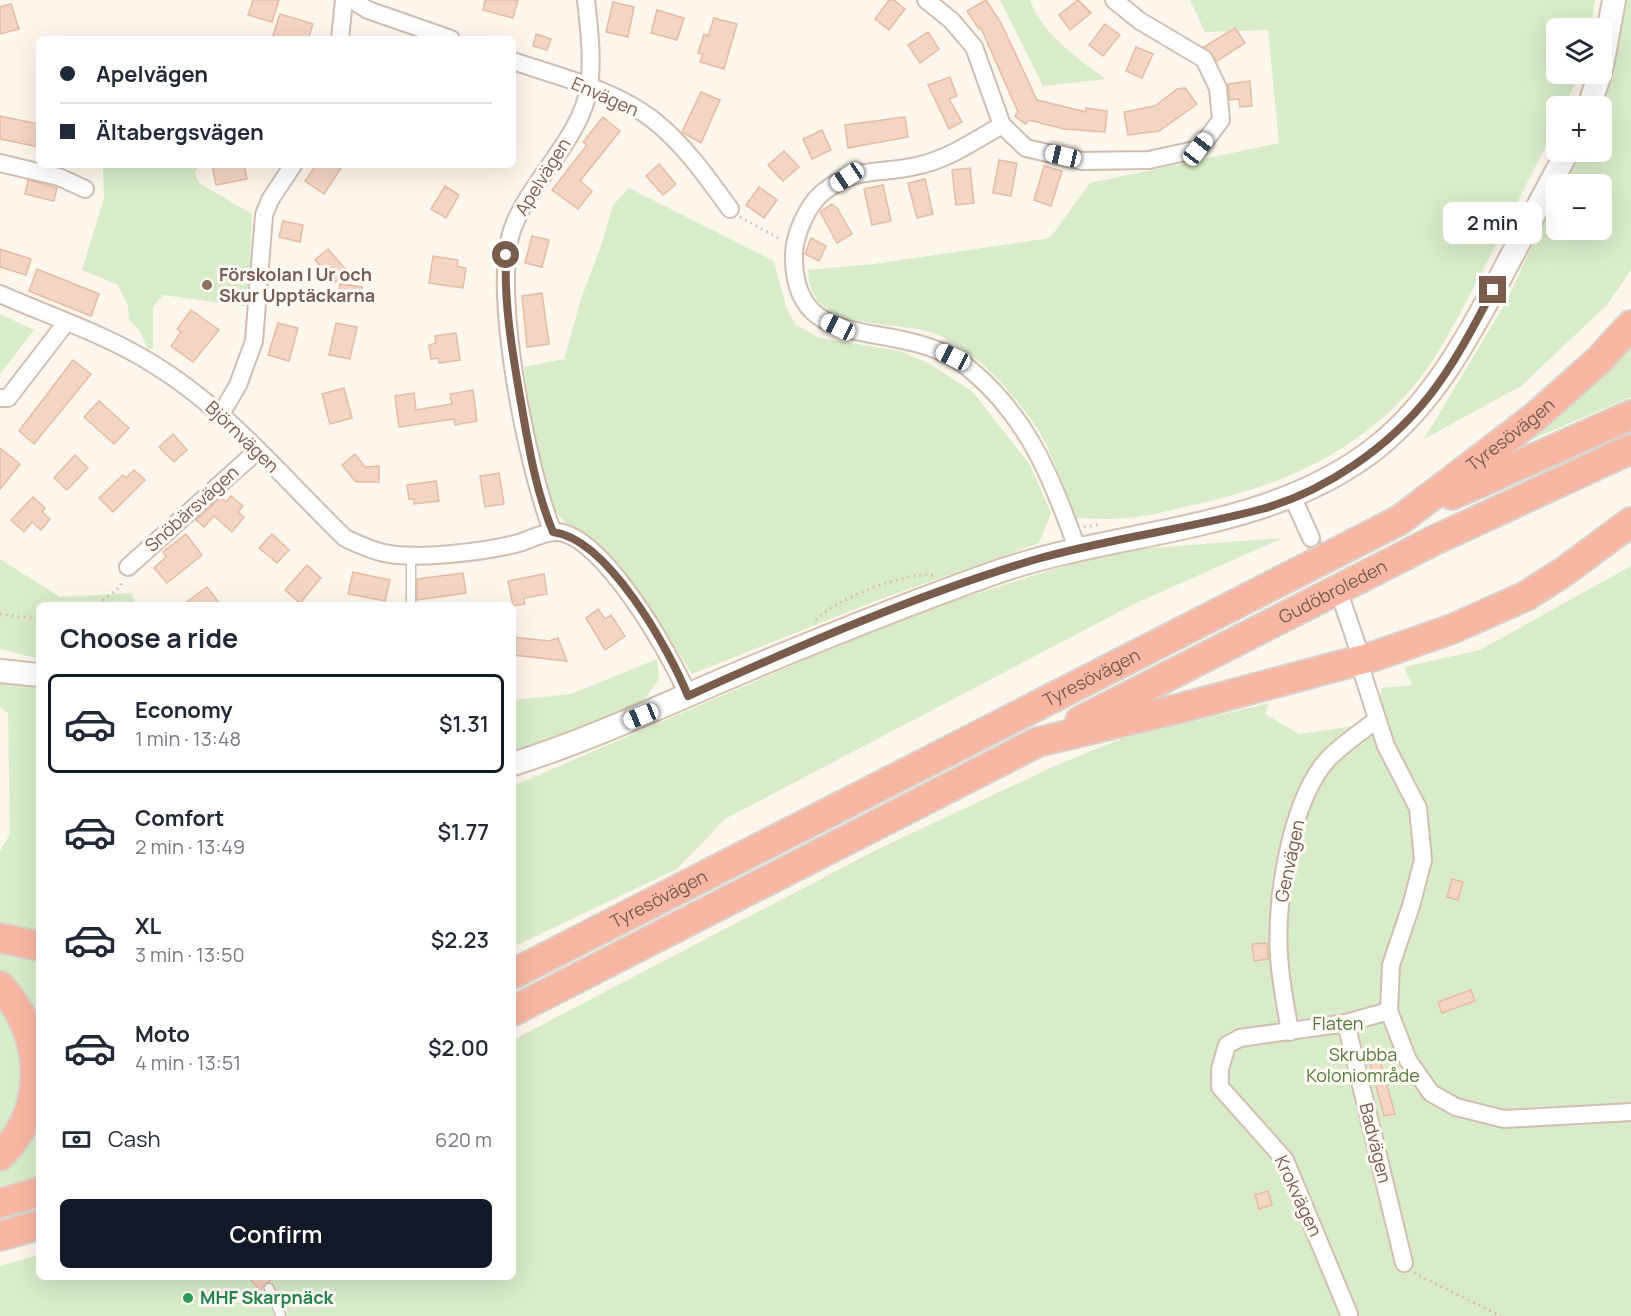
<!DOCTYPE html>
<meta charset="utf-8">
<style>
:root{--surface:#fff;--page:#f6f6f7;--text:#1f2937;--muted:#747a83;--line:#e0e1e3;--accent:#111827}
body{margin:0;font-family:Manrope,sans-serif;background:var(--page);color:var(--text);height:100vh;display:flex;flex-direction:column;font-size:22px;white-space:nowrap}
*{box-sizing:border-box;margin:0}
p{font-size:20px;color:var(--muted)}
.icon{flex:none;width:33px;height:33px;fill:none;stroke:currentColor;stroke-width:2;stroke-linecap:round;stroke-linejoin:round}
.map{position:relative;flex:1;overflow:hidden}
.panel{position:absolute;left:36px;top:602px;width:480px;height:678px;display:flex;flex-direction:column;background:var(--surface);border-radius:9px;box-shadow:0 6px 24px #0002}
.panel>*{flex:none}
.guide{position:absolute;left:36px;top:36px;width:480px;height:132px;border-radius:9px;box-shadow:0 6px 24px #0002;display:grid;align-content:center;height:132px;padding:0 24px;background:var(--surface)}
.fabs{position:absolute;left:1546px;top:18px;display:grid;gap:12px}
.fabs a{display:grid;place-items:center;width:66px;height:66px;border-radius:9px;background:var(--surface);box-shadow:0 6px 24px #0002;font-size:30px}
.end{position:absolute;width:27px;height:27px;margin:-14px;border:8px solid #7a5c4d;background:#fff;box-shadow:0 0 0 3px #fff}
.from{border-radius:50%}
.bubble{position:absolute;height:42px;border-radius:9px;background:var(--surface);box-shadow:0 6px 24px #0002;font-size:20px;font-weight:600;line-height:42px;text-align:center}
.car{position:absolute;width:18px;height:36px;margin:-18px -9px;border-radius:8px;box-shadow:0 0 4px 2px #0007;background:linear-gradient(#fff 24%,#345 0 40%,#fff 0 76%,#345 0 86%,#fff 0)}
.guide b{display:flex;align-items:center;gap:21px;height:57px;font-size:22px}
.guide b+b{border-top:2px solid var(--line)}
.guide i{width:15px;height:15px;background:var(--text)}
ul{padding:0;list-style:none}
li{display:flex;align-items:center;gap:18px;height:99px;margin:0 12px 9px;padding:0 12px;border:3px solid transparent;border-radius:9px}
li div{flex:1}
li b{display:block;font-size:22px}
li em{font-style:normal;font-weight:600}
li.selected{border-color:var(--accent)}
li>.icon{width:54px;height:54px;stroke-width:1.5}
h2{padding:0 24px;font-size:27px;line-height:72px}
.pay{display:flex;align-items:center;gap:15px;height:66px;padding:0 24px;font-size:22px}
.pay p{margin-inline-start:auto}
.button{display:flex;gap:12px;margin-top:auto;padding:12px 24px}
.button a{flex:1;height:69px;border-radius:9px;background:var(--accent);color:#fff;font-size:24px;font-weight:600;line-height:69px;text-align:center}
.map>svg:first-child{display:block}
.green{fill:#d8ecc9}
.building{fill:#f3d5c3;stroke:#e6bba3;stroke-width:1.5}
.lines{fill:none;stroke-linecap:round;stroke-linejoin:round}
.street-tunnel{stroke:#dcd0c4;stroke-width:16;stroke-dasharray:16 8;stroke-linecap:butt}
.lane-casing{stroke:#d1beb0;stroke-width:11}
.street-casing{stroke:#d1beb0;stroke-width:20}
.secondary-casing{stroke:#d6c0b0;stroke-width:26}
.highway-casing{stroke:#dad1cd;stroke-width:32}
.path{stroke:#d9b8a5;stroke-width:3;stroke-dasharray:1.5 4.5;stroke-linecap:butt}
.lane{stroke:#fff;stroke-width:8}
.street{stroke:#fff;stroke-width:16}
.secondary{stroke:#fff;stroke-width:22}
.highway{stroke:#f7b7a3;stroke-width:28}
.route{stroke:#7a5c4d;stroke-width:8}
.education-dot{fill:#8d6e63;stroke:#fffaf3;stroke-width:2}
.leisure-dot{fill:#2e9e5b;stroke:#fffaf3;stroke-width:2}
.labels{text-anchor:middle;stroke-width:6;stroke-linejoin:round;paint-order:stroke}
.street-label{font-size:18px;fill:#7a5c4d;stroke:#fffaf3}
.education-label{font-size:18px;font-weight:bold;fill:#785e54;stroke:#fffaf3;text-anchor:start}
.park-label{font-size:18px;fill:#537a41;stroke:#fffaf3}
.leisure-label{font-size:18px;font-weight:bold;fill:#27864d;stroke:#fffaf3;text-anchor:start}
</style>
<div class="map">
<svg width="1631" height="1316" viewBox="0 0 1631 1316">
<rect width="100%" height="100%" fill="#fdf6ec"/>
<g class="green">
<path d="M1000,0h30c12,34 48,59 76,79l-63,7z"/>
<path d="M1190,0h405l-4,28h-34v46h22l-14,32h-8v18c-26,51 -52,103 -78,154 -20,36 -39,77 -66,109 -62,71 -139,101 -229,120 -18,4 -38,10 -58,11 -16,2 -33,0 -50,0 -12,-28 -22,-62 -38,-88 -24,-36 -58,-75 -97,-94 -42,-20 -132,3 -133,-66l66,-6 176,-26 40,-55 189,-40 -11,-113 -63,2z"/>
<path d="M1624,0h7v270l-25,36 -85,80 -97,53 82,-137 51,-110v38h45v-46h-42l16,-32h26v-46h-6l17,-36z"/>
<path d="M103,165h96l-4,8 4,10 53,31 -3,93 -86,-12 -10,12v41l-5,2 -9,-20 -10,-10 -1,-14 -10,-21 -36,-15 22,-72z"/>
<path d="M629,188l145,73 12,46 10,18 24,13 80,13 30,13 43,28 57,73 21,48 -12,30 -161,57 -186,74c-25,-39 -48,-83 -82,-116 -17,-17 -45,-30 -58,-52 -16,-26 -22,-105 -28,-139l40,-8 17,-60 21,-56 11,-38z"/>
<path d="M0,314l34,16 -34,44z"/>
<path d="M1631,343v54l-117,50z"/>
<path d="M1283,538l-149,66 -409,215 -48,50 -164,78v-161l396,-171 202,-64z"/>
<path d="M0,559l60,38 71,-4 5,11h-97v55l-39,-10z"/>
<path d="M1631,566v750h-1631v-50l39,-11v21h474v-236l363,-190 183,-86 62,-25 148,-36 -4,11 34,20 56,-8 24,-19 3,-19 30,-3 -8,-18 76,-17z"/>
<path d="M657,659l2,20 -16,22 -79,36 -51,15v-52l58,-6z"/>
<path d="M0,682l23,1 16,6v241l-39,-8v-71l10,-17 -2,-121 -8,-6z"/>
<path d="M0,948l39,8v69l-29,-45 -10,-9z"/>
<path d="M0,1002c31,52 29,85 0,137z"/>
<path d="M39,1119v57l-39,10v-14l17,-14z"/>
</g>
<g class="building">
<path d="M253,0h26l-7,22 -24,-7z"/>
<path d="M485,0h33l-5,18 -30,-8z"/>
<path d="M889,0h5l11,9 -16,21 -14,-11z"/>
<path d="M986,0l15,23 36,77 49,12v-4l21,3 -2,21 -41,-3 -35,-9 -4,4 -10,-8 3,-4 -37,-84 -2,1 -12,-18z"/>
<path d="M1078,0l13,13 -21,17 -11,-15z"/>
<path d="M613,2l21,5 -6,30 -22,-5z"/>
<path d="M11,4l8,25 -19,5v-27z"/>
<path d="M657,10l27,8 -7,22 -26,-7z"/>
<path d="M280,14l33,10 -5,15h-36z"/>
<path d="M714,18l23,6 -13,45 -24,-7 3,-8 -5,-1 6,-19 4,2z"/>
<path d="M1105,24l15,11 -17,21 -14,-11z"/>
<path d="M1235,28l10,15 -28,18 -13,-14z"/>
<path d="M928,32l11,17 -19,14 -12,-18z"/>
<path d="M536,34l15,5 -4,11 -14,-4z"/>
<path d="M1136,47l17,7 -11,24 -16,-7z"/>
<path d="M950,77l7,19 -8,3 13,23 -13,7 -21,-44z"/>
<path d="M1250,81l2,25 -12,1 -1,-8 -9,1 -2,-16z"/>
<path d="M1185,88l12,16 -38,27 -31,4 -4,-23 31,-6 22,-17z"/>
<path d="M701,92l19,8 -19,43 -19,-11z"/>
<path d="M0,116l39,8v23l-39,-8z"/>
<path d="M603,117l17,14 -40,50 12,10 -14,18 -26,-19 35,-45 -4,-3z"/>
<path d="M905,117l3,20 -60,11 -3,-23z"/>
<path d="M822,130l9,20 -19,9 -9,-20z"/>
<path d="M784,151l15,16 -16,14 -15,-16z"/>
<path d="M999,160l18,3 -6,33 -18,-3z"/>
<path d="M659,164l17,20 -13,11 -17,-19z"/>
<path d="M212,165h32l3,14 -31,6z"/>
<path d="M316,165h27l-19,29 -19,-13z"/>
<path d="M1044,166l18,5 -11,35 -17,-6z"/>
<path d="M970,168l4,35 -18,2 -4,-35z"/>
<path d="M925,179l8,35 -16,4 -9,-35z"/>
<path d="M28,180l29,8 -3,13 -29,-7z"/>
<path d="M883,185l8,36 -19,4 -8,-36z"/>
<path d="M445,186l14,9 -13,23 -15,-9z"/>
<path d="M759,187l18,13 -13,18 -18,-13z"/>
<path d="M832,204l5,4 15,26 -15,9 -17,-31z"/>
<path d="M283,221l20,4 -3,17 -21,-5z"/>
<path d="M532,236l17,4 -7,27 -17,-4z"/>
<path d="M811,238l15,8 -7,15 -14,-7z"/>
<path d="M0,249l31,10 -5,16 -26,-8z"/>
<path d="M328,249l19,22 -12,11 -20,-22z"/>
<path d="M433,256l25,4 -1,6 9,2 -3,20 -34,-5z"/>
<path d="M37,269l62,25 -8,22 -62,-25z"/>
<path d="M340,284l22,3 -3,14 -21,-4z"/>
<path d="M542,293l7,51 -22,3 -5,-51z"/>
<path d="M191,310l28,20 -26,32 -22,-16 10,-14 -4,-3z"/>
<path d="M278,323l20,5 -9,33 -21,-6z"/>
<path d="M336,323l21,4 -7,32 -21,-4z"/>
<path d="M456,333l4,27 -21,3 -1,-5 -7,1 -2,-14 7,-2 -1,-7z"/>
<path d="M73,360l18,14 -57,70 -15,-13z"/>
<path d="M344,388l8,30 -22,6 -8,-30z"/>
<path d="M473,390l4,31 -22,4 -1,-6 -55,8 -4,-31 19,-3 2,17 36,-6 -2,-10z"/>
<path d="M99,401l30,27 -15,16 -30,-27z"/>
<path d="M173,434l14,16 -13,12 -15,-15z"/>
<path d="M0,448l20,16 -20,25z"/>
<path d="M355,454l10,13 14,-1v16h-23l-14,-17z"/>
<path d="M75,455l13,13 -21,22 -13,-12z"/>
<path d="M134,470l11,10 -32,32 -14,-14 24,-23 3,3z"/>
<path d="M499,473l5,31 -19,3 -5,-31z"/>
<path d="M436,481l3,20 -25,3v-5h-5l-2,-14z"/>
<path d="M231,496l12,10 -5,6 6,5 -12,15 -18,-16 -10,11 -8,-7 25,-23 5,5z"/>
<path d="M33,497l12,11 -3,4 8,7 -9,11 -9,-8 -8,10 -13,-12z"/>
<path d="M186,534l16,21 -35,28 -13,-15 12,-11 -3,-5z"/>
<path d="M272,534l17,16 -12,13 -18,-15z"/>
<path d="M307,565l14,13 -21,25 -15,-13z"/>
<path d="M353,572l37,8 -5,21 -37,-7z"/>
<path d="M463,573l3,20 -49,7v-21z"/>
<path d="M544,574l3,20 -23,4 1,6 -12,2 -5,-25z"/>
<path d="M207,587l13,17h-36z"/>
<path d="M598,609l7,10 6,-4 14,21 -20,14 -19,-32z"/>
<path d="M513,637l36,4 9,-3 9,23 -54,-6z"/>
<path d="M1452,879l11,3 -5,18 -11,-3z"/>
<path d="M1267,943l1,16 -14,2 -2,-17z"/>
<path d="M1471,990l4,11 -33,12 -4,-11z"/>
<path d="M1379,1057l16,57 -11,2 -15,-56z"/>
<path d="M1268,1191l4,14 -13,4 -4,-14z"/>
<path d="M247,1276h28l-15,14z"/>
</g>
<g class="lines">
<path class="street-tunnel" d="M1311,538l28,59"/>
<defs>
<g id="lane">
<path d="M411,554v50"/>
<path d="M269,1288l12,28"/>
</g>
<g id="street">
<path d="M352,0l16,10 83,29"/>
<path d="M926,0l25,20 23,27 28,78 24,23 56,13 67,-1 50,-11 22,-29 -3,-32 -14,-29 -64,-38 -26,-21"/>
<path d="M340,39l4,-39"/>
<path d="M513,61c46,16 100,28 139,58 31,24 55,58 78,90"/>
<path d="M1002,125c-26,15 -55,35 -86,41 -38,9 -59,-1 -94,27 -15,13 -27,41 -28,60 -2,79 54,75 113,88 23,5 47,14 65,30 57,48 81,110 105,177"/>
<path d="M0,163l59,14 26,12"/>
<path d="M0,294c50,22 107,41 153,70 74,45 131,115 192,174 13,6 25,12 39,15 32,7 98,-1 131,-9 12,-3 26,-11 39,-12 46,-3 119,126 134,164"/>
<path d="M0,398h8l57,-74"/>
<path d="M221,414l17,-29 16,-44 10,-126 6,-15 23,-35"/>
<path d="M1293,498l18,40"/>
<path d="M553,532c-25,-60 -64,-248 -39,-307 18,-46 69,-90 75,-139 4,-27 0,-58 -3,-86"/>
<path d="M128,567l129,-116"/>
<path d="M1343,604l15,44"/>
<path d="M1363,675l23,71 32,62 5,52 -12,46 -20,59 -2,46 19,49 23,33 25,14 48,12 127,-7"/>
<path d="M1346,1023l58,240"/>
<path d="M1290,1032c-4,-25 -10,-52 -11,-77 -4,-55 12,-157 50,-197 14,-14 32,-26 47,-38"/>
<path d="M1349,1314l-64,-154 -65,-73v-18l7,-24 13,-7 106,-15 43,-12"/>
</g>
<g id="secondary">
<path d="M1602,66l12,-66"/>
<path d="M1589,106l11,-32"/>
<path d="M0,671l39,4"/>
<path d="M513,764c82,-26 159,-63 238,-96 79,-33 159,-65 240,-94 128,-46 276,-40 386,-127 57,-46 90,-108 124,-171 22,-41 44,-83 66,-124"/>
</g>
<g id="highway">
<path d="M1452,495l179,-80"/>
<path id="s1" d="M1080,721l355,-181 196,-91"/>
<path d="M0,938l39,8"/>
<path id="s2" d="M513,974l887,-454 135,-103 64,-57 32,-35"/>
<path d="M0,986c45,48 49,122 0,170"/>
<path d="M513,1011l525,-269 143,-34 194,-52 77,-27 74,-33 39,-25 66,-49"/>
<path d="M0,1203l39,-11"/>
<path d="M0,1236l39,-11"/>
</g>
</defs>
<use href="#lane" class="lane-casing"/>
<use href="#street" class="street-casing"/>
<use href="#secondary" class="secondary-casing"/>
<use href="#highway" class="highway-casing"/>
<g class="path">
<path d="M740,217l42,23"/>
<path d="M1084,527l17,-3"/>
<path d="M98,604l22,-17 2,-5"/>
<path d="M0,614l39,5"/>
<path d="M816,620c18,-20 90,-49 117,-45"/>
<path d="M1414,1273l87,43"/>
</g>
<use href="#lane" class="lane"/>
<use href="#street" class="street"/>
<use href="#secondary" class="secondary"/>
<use href="#highway" class="highway"/>
</g>
<g class="lines">
<path class="route" d="M506,255c-2,49 6,95 14,142 8,46 15,92 33,135 55,7 116,117 135,164 113,-51 230,-102 349,-137 74,-21 151,-30 225,-50 64,-18 127,-62 168,-114 25,-32 44,-69 63,-105"/>
</g>
<circle class="education-dot" cx="207" cy="285" r="6"/>
<circle class="leisure-dot" cx="188" cy="1298" r="6"/>
<g class="labels">
<g class="street-label">
<text transform="translate(605 97) rotate(24)" y="6">Envägen</text>
<text transform="translate(543 177) rotate(-58)" y="6">Apelvägen</text>
<text dy="6" stroke="none"><textPath href="#s2" startOffset="1136">Tyresövägen</textPath></text>
<text transform="translate(242 437) rotate(44)" y="6">Björnvägen</text>
<text transform="translate(192 509) rotate(-42)" y="6">Snöbärsvägen</text>
<text dy="6" stroke="none"><textPath href="#s1" startOffset="284">Gudöbroleden</textPath></text>
<text dy="6" stroke="none"><textPath href="#s2" startOffset="650">Tyresövägen</textPath></text>
<text transform="translate(1290 861) rotate(-78)" y="6">Genvägen</text>
<text dy="6" stroke="none"><textPath href="#s2" startOffset="164">Tyresövägen</textPath></text>
<text transform="translate(1375 1143) rotate(76)" y="6">Badvägen</text>
<text transform="translate(1298 1196) rotate(65)" y="6">Krokvägen</text>
</g>
<g class="education-label">
<text x="219" y="281">Förskolan I Ur och<tspan x="219" dy="21">Skur Upptäckarna</tspan></text>
</g>
<g class="park-label">
<text x="1338" y="1030">Flaten</text>
<text x="1363" y="1061">Skrubba<tspan x="1363" dy="21">Koloniområde</tspan></text>
</g>
<g class="leisure-label">
<text x="200" y="1304">MHF Skarpnäck</text>
</g>
</g>
</svg>
<div class="fabs">
<a><svg class="icon" aria-label="layers" viewBox="0 0 24 24"><path d="M12 4l9 5-9 5-9-5zM3 14l9 5 9-5"/></svg></a>
<a>+</a>
<a>−</a>
</div>
<i class="end from" style="left:506px;top:255px"></i>
<i class="end" style="left:1493px;top:290px"></i>
<div class="bubble" style="left:1443px;top:202px;width:99px">2 min</div>
<i class="car" style="left:1198px;top:149px;rotate:38deg"></i>
<i class="car" style="left:1063px;top:156px;rotate:283deg"></i>
<i class="car" style="left:847px;top:177px;rotate:236deg"></i>
<i class="car" style="left:838px;top:327px;rotate:296deg"></i>
<i class="car" style="left:953px;top:357px;rotate:296deg"></i>
<i class="car" style="left:641px;top:716px;rotate:248deg"></i>
<div class="guide">
<b><i class="from"></i>Apelvägen</b>
<b><i></i>Ältabergsvägen</b>
</div>
<section class="panel">
<h2>Choose a ride</h2>
<ul>
<li class="selected"><svg class="icon" aria-label="car" viewBox="0 0 24 24"><path d="M5 17H2v-5l4-1 3-4h7l3 4 3 1v5h-3M9 17h6M6 11h13"/><circle cx="7" cy="17" r="2"/><circle cx="17" cy="17" r="2"/></svg><div><b>Economy</b><p>1 min · 13:48</p></div><em>$1.31</em></li>
<li><svg class="icon" aria-label="car" viewBox="0 0 24 24"><path d="M5 17H2v-5l4-1 3-4h7l3 4 3 1v5h-3M9 17h6M6 11h13"/><circle cx="7" cy="17" r="2"/><circle cx="17" cy="17" r="2"/></svg><div><b>Comfort</b><p>2 min · 13:49</p></div><em>$1.77</em></li>
<li><svg class="icon" aria-label="car" viewBox="0 0 24 24"><path d="M5 17H2v-5l4-1 3-4h7l3 4 3 1v5h-3M9 17h6M6 11h13"/><circle cx="7" cy="17" r="2"/><circle cx="17" cy="17" r="2"/></svg><div><b>XL</b><p>3 min · 13:50</p></div><em>$2.23</em></li>
<li><svg class="icon" aria-label="car" viewBox="0 0 24 24"><path d="M5 17H2v-5l4-1 3-4h7l3 4 3 1v5h-3M9 17h6M6 11h13"/><circle cx="7" cy="17" r="2"/><circle cx="17" cy="17" r="2"/></svg><div><b>Moto</b><p>4 min · 13:51</p></div><em>$2.00</em></li>
</ul>
<div class="pay"><svg class="icon" aria-label="cash" viewBox="0 0 24 24"><path d="M3 7h18v10H3z"/><circle cx="12" cy="12" r="2"/></svg>Cash<p>620 m</p></div>
<div class="button"><a>Confirm</a></div>
</section>
</div>
